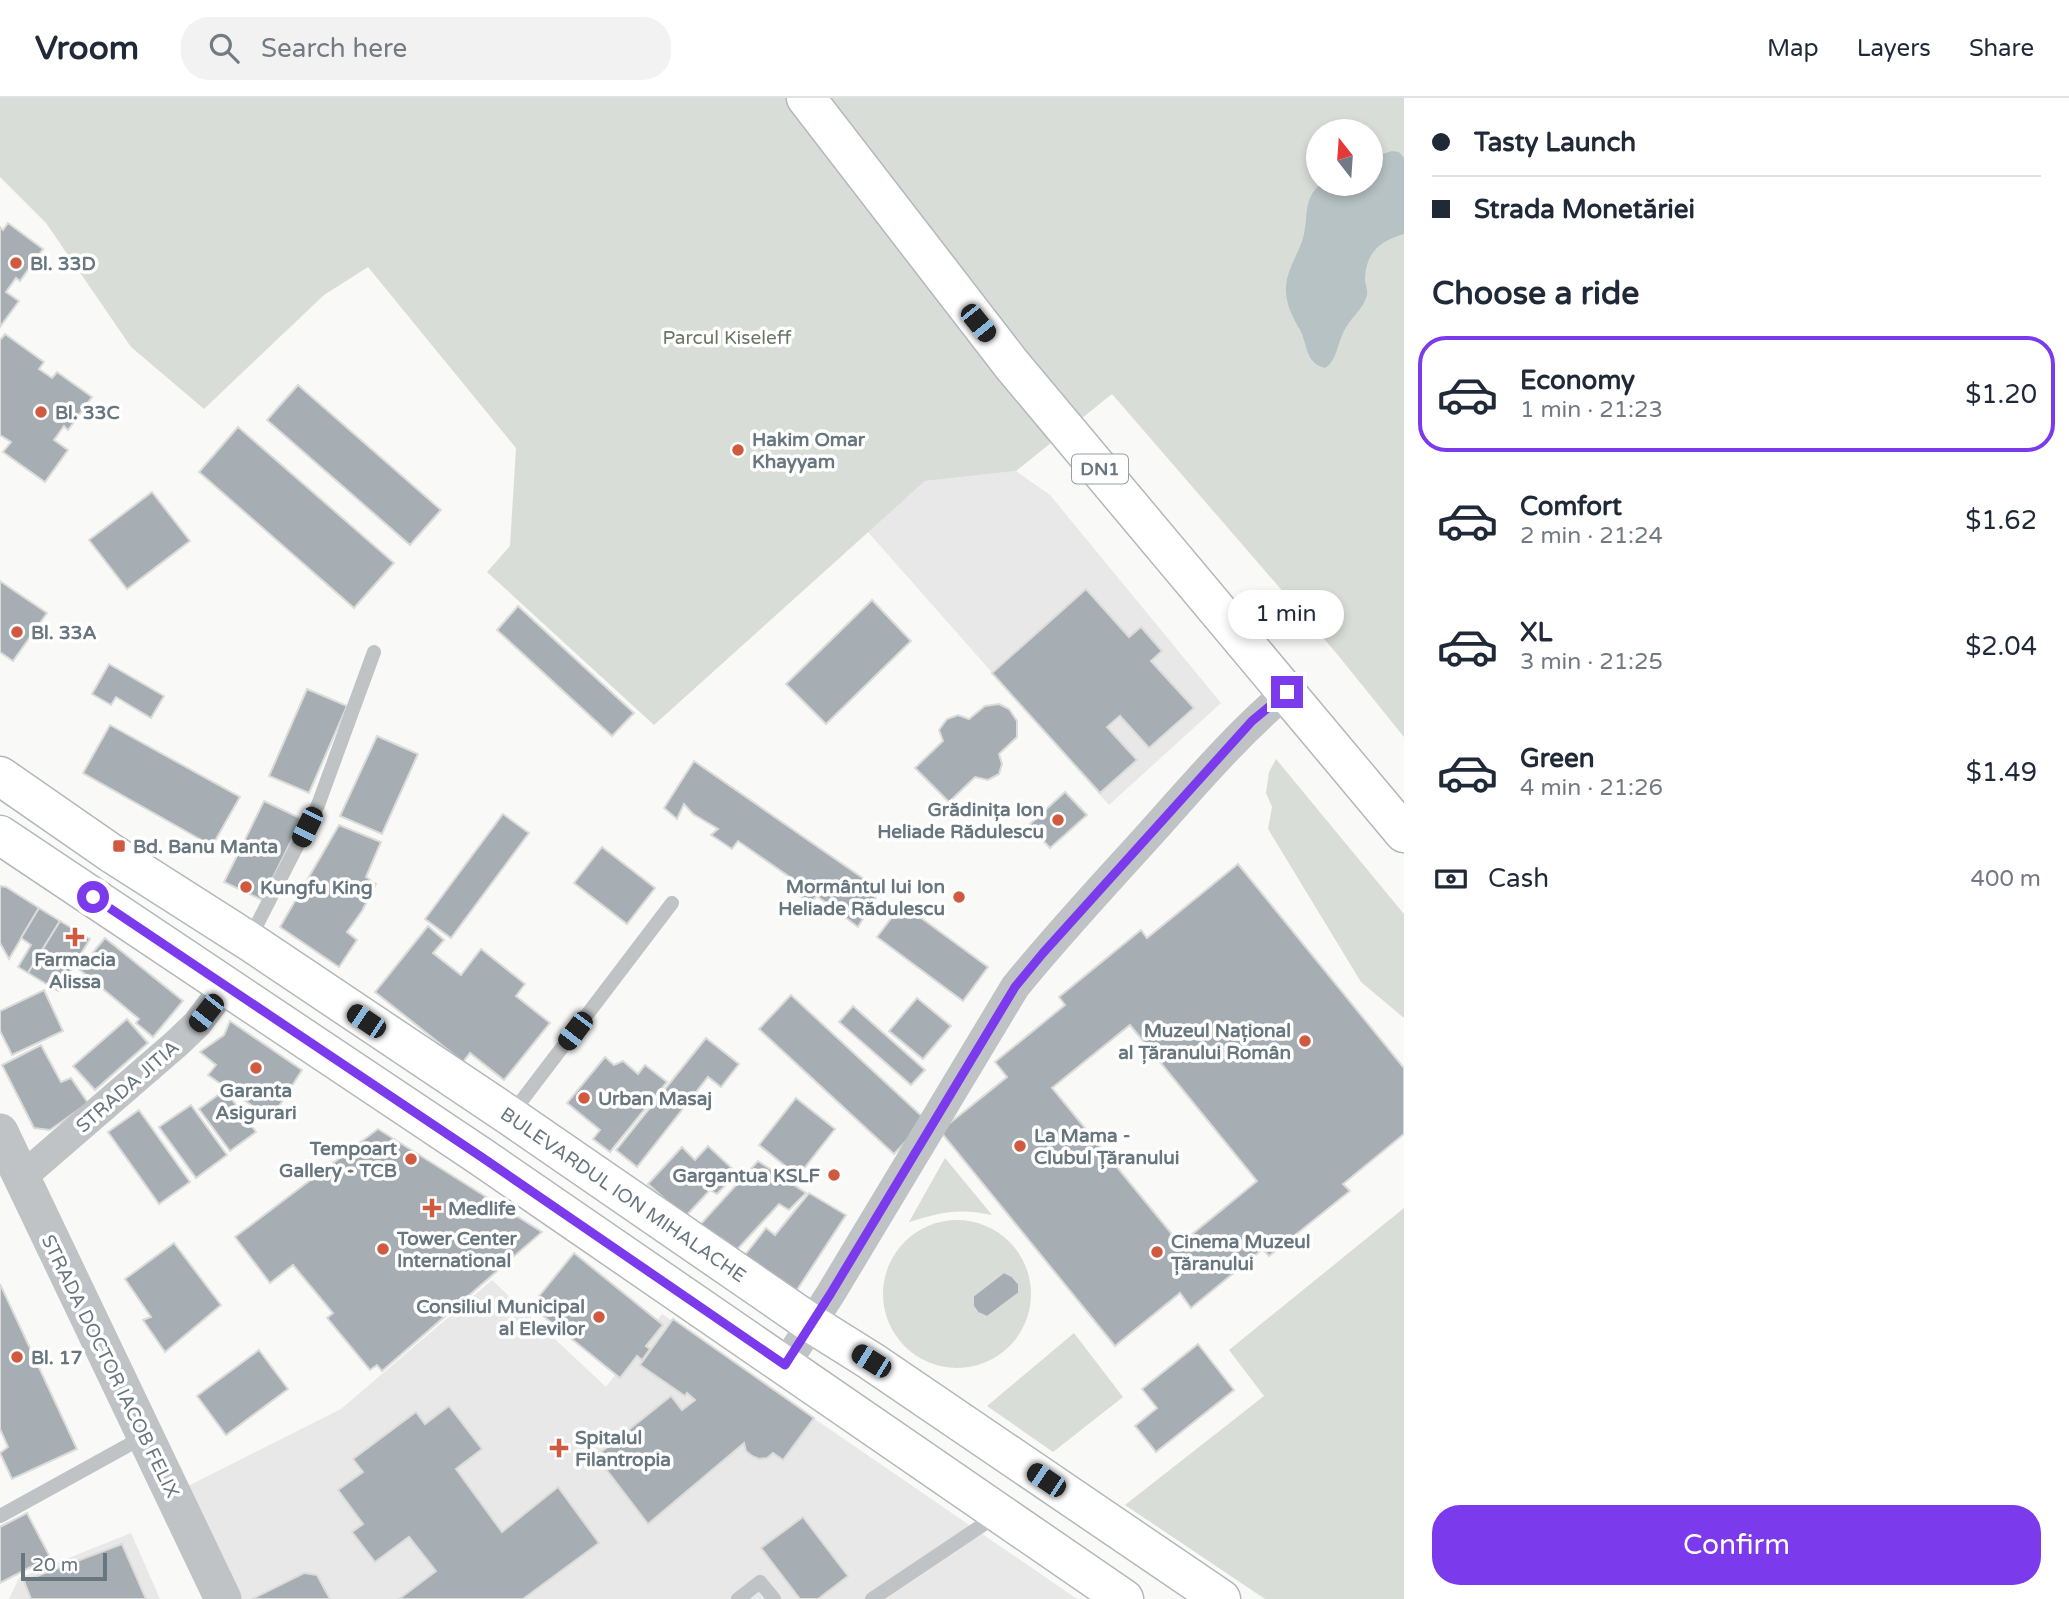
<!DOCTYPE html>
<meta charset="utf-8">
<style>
:root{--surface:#fff;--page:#f2f2f3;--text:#1f2937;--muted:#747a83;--line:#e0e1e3;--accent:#7c3aed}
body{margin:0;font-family:"Varela Round",sans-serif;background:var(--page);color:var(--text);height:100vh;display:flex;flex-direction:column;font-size:26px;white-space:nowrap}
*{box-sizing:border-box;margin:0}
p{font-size:23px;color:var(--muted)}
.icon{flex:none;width:38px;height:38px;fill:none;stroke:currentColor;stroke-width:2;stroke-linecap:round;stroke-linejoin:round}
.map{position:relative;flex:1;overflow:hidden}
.side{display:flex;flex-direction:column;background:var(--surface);width:665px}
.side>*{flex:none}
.hud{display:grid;align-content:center;height:154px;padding:0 28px;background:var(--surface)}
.needle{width:46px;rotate:343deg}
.tools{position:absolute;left:1306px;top:21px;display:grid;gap:14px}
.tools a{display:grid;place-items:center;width:77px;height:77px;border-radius:50%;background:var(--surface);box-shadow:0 4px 10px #0003;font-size:35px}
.scale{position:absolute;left:21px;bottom:18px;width:86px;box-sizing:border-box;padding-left:7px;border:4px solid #67767f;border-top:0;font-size:19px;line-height:24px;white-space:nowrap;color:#67767f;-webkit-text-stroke:5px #fff;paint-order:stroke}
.end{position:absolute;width:32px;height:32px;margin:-16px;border:9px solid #7c3aed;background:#fff;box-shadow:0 0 0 4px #fff}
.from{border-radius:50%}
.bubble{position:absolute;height:49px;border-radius:24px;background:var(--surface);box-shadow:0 4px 10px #0003;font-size:23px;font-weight:600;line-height:49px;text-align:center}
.car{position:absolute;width:21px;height:42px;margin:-21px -10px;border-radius:9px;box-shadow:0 0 5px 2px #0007;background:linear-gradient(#222 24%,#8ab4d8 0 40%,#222 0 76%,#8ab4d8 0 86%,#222 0)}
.hud b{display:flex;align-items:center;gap:24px;height:66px;font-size:26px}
.hud b+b{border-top:2px solid var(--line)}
.hud i{width:18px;height:18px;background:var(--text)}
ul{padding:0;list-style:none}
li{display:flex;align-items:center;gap:21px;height:116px;margin:0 14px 10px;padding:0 14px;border:4px solid transparent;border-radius:28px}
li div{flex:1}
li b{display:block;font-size:26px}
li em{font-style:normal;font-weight:600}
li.current{border-color:var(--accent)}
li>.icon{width:63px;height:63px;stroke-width:1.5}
h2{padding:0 28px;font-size:32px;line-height:84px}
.pay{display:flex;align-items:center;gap:18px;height:77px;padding:0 28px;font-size:26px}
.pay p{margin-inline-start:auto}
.primary-button{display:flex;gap:14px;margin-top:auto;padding:14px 28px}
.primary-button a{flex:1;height:80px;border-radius:28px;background:var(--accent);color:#fff;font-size:28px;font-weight:600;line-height:80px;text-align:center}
header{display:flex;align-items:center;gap:42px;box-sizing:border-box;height:98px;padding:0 35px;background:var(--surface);border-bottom:2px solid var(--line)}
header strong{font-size:33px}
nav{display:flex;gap:38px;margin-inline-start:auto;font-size:24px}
.search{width:490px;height:63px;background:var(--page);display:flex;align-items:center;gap:18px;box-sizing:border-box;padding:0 24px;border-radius:28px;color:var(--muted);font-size:26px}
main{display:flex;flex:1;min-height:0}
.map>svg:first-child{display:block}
.built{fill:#e7e8e7}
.green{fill:#d9ddd7;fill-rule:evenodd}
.water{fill:#b7c2c5}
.building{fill:#a7aeb3;stroke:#dbdbd9;stroke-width:2;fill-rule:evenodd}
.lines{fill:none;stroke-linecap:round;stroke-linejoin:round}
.primary-casing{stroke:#b3b8bb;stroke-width:41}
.service{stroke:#bfc3c6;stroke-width:14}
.minor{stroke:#bfc3c6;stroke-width:30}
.tertiary{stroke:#bfc3c6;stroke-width:37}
.primary{stroke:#fff;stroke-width:38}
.route{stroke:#7c3aed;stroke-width:9}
.poi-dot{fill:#d05a40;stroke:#fff;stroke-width:2.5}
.labels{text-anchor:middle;stroke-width:7;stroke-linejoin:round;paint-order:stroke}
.shield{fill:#fff;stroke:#959fa5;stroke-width:2}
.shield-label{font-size:18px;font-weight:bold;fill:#67767f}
.poi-label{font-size:19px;font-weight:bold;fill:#67767f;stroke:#fff;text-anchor:start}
.park-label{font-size:19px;fill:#6a7766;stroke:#fff}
.street-label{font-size:19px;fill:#67767f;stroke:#fff}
</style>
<header>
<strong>Vroom</strong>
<div class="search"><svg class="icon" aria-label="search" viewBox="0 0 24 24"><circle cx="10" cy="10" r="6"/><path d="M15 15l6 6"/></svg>Search here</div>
<nav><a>Map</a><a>Layers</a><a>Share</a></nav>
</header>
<main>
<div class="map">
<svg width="1404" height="1501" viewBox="0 0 1404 1501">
<rect width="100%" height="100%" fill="#f9f9f7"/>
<g class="built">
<path d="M1016,373l34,24 171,208 -112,102 -241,-273 57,-51z"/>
<path d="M492,1182l114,107 56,-73 415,285h-838l-53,-112 155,-78z"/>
<path d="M131,1435l29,66h-151l10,-21z"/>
</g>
<g class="green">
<path d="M0,0h1404v639l-67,-83 -225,-260 -96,77 -91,10 -271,244 -167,-153 23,-26 6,-98 -148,-181 -44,28 -120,114 -73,-62 -85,-124 -46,-46zM1318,33h52v53h-52z"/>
<path d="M1276,661l128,155v104l-43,-36 -93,-153 4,-22 -6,-14 3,-21z"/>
<path d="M945,1060l47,57c-35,-7 -49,-3 -83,7z"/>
<path d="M1404,1110v391h-139l-140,-94 139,-109 -35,-46z"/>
<circle cx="957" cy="1196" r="74"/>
<path d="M1074,1235l49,64 -70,55 -66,-46z"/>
</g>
<path class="water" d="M1392,53l7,1 5,6v76c-24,7 -38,18 -39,45 0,5 3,11 2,16 -4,15 -17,23 -23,36 -7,13 -7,30 -19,37 -20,-5 -17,-23 -25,-38 -9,-16 -17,-31 -13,-51 3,-14 12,-27 16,-41 6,-20 -1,-39 18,-54h49v-26z"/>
<g class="building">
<path d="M8,125l35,26 -23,32 -4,-3 -10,14 13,9 -19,26v-100l3,3z"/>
<path d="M5,236l39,28 -5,7 13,9 5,-6 35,25 -24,33 -4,-4 -10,14 14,10 -23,32 -42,-30 8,-10 -11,-7v-95z"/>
<path d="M298,287l143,125 -31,35 -143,-125z"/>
<path d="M238,329l156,136 -40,45 -155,-136z"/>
<path d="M152,394l38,49 -63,48 -38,-49z"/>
<path d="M0,483l47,32 -34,48 -13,-9z"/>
<path d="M1086,491l43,48 12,-10 21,24 -11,10 43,47 -45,40 -29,-32 -6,5 -7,6 30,33 -37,33 -108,-120z"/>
<path d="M872,502l39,41 -85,83 -40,-40z"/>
<path d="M518,508l116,107 -22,23 -115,-106z"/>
<path d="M109,566l55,32 -13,22 -35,-21 -5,8 -19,-11z"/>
<path d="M307,591l40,17 -38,87 -40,-17z"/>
<path d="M999,606l10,5 8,12v16l-18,17 3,10 -3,10 -11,6 -13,-3 -26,25 -34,-34 28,-27 -4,-11 8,-11 11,-4 11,4 16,-13z"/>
<path d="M110,627l130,72 -28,49 -129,-73z"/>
<path d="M377,638l41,18 -36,80 -42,-18z"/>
<path d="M694,663l186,129 -22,37 -41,-31 -7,7 -16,-11 7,-7 -63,-44 -6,8 -21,-14 7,-6 -25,-15 -9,-10 -7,15 -13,-11z"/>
<path d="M1065,694l22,23 -37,33 -21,-23z"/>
<path d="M264,703l38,18 -40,81 -38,-18z"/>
<path d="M503,716l26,19 -78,105 -26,-19z"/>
<path d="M339,727l42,17 -15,35 10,7 -14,27 -15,21 10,8 -18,27 -59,-40z"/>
<path d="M602,749l53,41 -28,36 -53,-41z"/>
<path d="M1238,766l166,204v66l-61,50 7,7 -81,65 -6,-7 -72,59 -11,-15 -65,53 -175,-215 67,-54 -12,-15 70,-57 -6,-8 82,-67 6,8zM1130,927l127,156 -77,63 -128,-156z"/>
<path d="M0,788l6,1 33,21 -30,51 -9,-16z"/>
<path d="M902,806l86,63 -25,34 -86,-64z"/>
<path d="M39,810l21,13 -32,52 -10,-6 13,-22 -10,-7z"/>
<path d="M60,823l30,18 -32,52 -30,-18z"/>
<path d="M428,828l16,14 -11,13 28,22 20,-26 44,35 -9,12 34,27 -46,57 -34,-27 -7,9 -88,-70z"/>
<path d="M105,840l78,63 -30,36 -17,-14 3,-4 -60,-50z"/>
<path d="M44,892l19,41 -51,24 -12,-24v-20z"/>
<path d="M791,897l135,125 -32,34 -135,-125z"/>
<path d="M917,900l34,28 -28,33 -34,-28z"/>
<path d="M853,908l72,64 -14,15 -72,-63z"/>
<path d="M127,921l21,24 -53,47 -22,-24z"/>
<path d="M230,923l72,49 -31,49 -63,-44 8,-10 -16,-13 24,-17z"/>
<path d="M706,940l33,26 -18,23 -13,-10 -71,90 -21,-17z"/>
<path d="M41,947l20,37 10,-4 17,25 -38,27 -16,-2 -32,-63z"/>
<path d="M605,959l9,8 9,-4 15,13 7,-9 22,17 -57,70 -17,-13 7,-9 -33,-27z"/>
<path d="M225,992l31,42 -26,19 -31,-42z"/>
<path d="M796,1000l39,31 -37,47 -39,-31z"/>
<path d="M191,1007l36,50 -31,23 -37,-51z"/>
<path d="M139,1012l51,72 -31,22 -51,-72z"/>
<path d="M378,1031l164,103 -160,139 -5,-6 -7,5 -43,-52 6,-5 -40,-48 -23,18 -35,-46z"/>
<path d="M708,1048l29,27 -20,21 -7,-4 -25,27 -37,-33 34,-37 13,13z"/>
<path d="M758,1063l48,32 -17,17 -10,-6 -45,49 -36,-26z"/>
<path d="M809,1095l37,22 -53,81 -52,-36 25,-32 9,7z"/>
<path d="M174,1145l47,62 -56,47 -22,-32 8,-3 -26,-38z"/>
<path d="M574,1155l89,72 -17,21 4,3 -8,11 -5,-4 -17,22 -89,-72z"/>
<path d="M1004,1174l8,4 7,8v9l-32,24 -9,-4 -5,-7v-10z"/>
<path d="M0,1186l77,165 -65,30 -12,-26 8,-6 -8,-18z"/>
<path d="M673,1221l141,99 -31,42 -10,-7 -6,5 -8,1 -7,-3 -6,-5 -2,-8 -96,81 -52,-68 75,-60 11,14 13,-10 -8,-7 -2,3 -45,-31z"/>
<path d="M1198,1246l36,46 -78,62 -21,-26 22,-18 -15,-19z"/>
<path d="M259,1252l29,39 -62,46 -29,-39z"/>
<path d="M449,1308l33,43 -26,20 46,63 56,-45 41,56 -76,56h-124l37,-28 -27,-34 -34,25 -23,-30 11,-8 -25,-34 25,-18 -10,-13 63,-47 9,12z"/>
<path d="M27,1415l23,44 -50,26v-56z"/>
<path d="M803,1419l45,59 -30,23h-18l-39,-51z"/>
<path d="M122,1446l24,55h-115l-7,-18z"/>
<path d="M304,1475l13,2 13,24h-78z"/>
</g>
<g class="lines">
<defs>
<g id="primary">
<path d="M806,0l206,267 392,468"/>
<path id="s1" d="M0,678l111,77 141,90 258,173 302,208 59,37 350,238"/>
<path d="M0,737l480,321 644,443"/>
</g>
</defs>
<use href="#primary" class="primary-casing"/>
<g class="service">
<path d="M249,842l69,-135 56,-153"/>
<path d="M510,1018l162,-213"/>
<path d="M0,1418l145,-80"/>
<path d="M738,1501l22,-17 14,17"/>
<path d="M872,1501l124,-83"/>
</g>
<g class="minor">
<path d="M21,1080l155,-134 21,-20 28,-37"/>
<path d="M785,1267l46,-72 184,-306c43,-53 89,-102 135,-153 44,-49 86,-99 137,-142"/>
</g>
<path class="tertiary" d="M0,1034l223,467"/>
<use href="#primary" class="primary"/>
</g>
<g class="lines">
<path class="route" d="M93,799l387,259 305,209 46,-72 184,-306 28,-34 209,-232 35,-29"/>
</g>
<g class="poi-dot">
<circle cx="16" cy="165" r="7"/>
<circle cx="41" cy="314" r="7"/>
<circle cx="738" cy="352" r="7"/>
<circle cx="17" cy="534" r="7"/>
<circle cx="1058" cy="722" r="7"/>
<rect x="112" y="741" width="14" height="14" rx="3.5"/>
<circle cx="246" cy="789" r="7"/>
<circle cx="959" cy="799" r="7"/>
<path d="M71.5 828.5h7v7h7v7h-7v7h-7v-7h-7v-7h7z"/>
<circle cx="1305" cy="943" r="7"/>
<circle cx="256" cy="970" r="7"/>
<circle cx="584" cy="1000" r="7"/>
<circle cx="1020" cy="1048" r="7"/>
<circle cx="411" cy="1061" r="7"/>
<circle cx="834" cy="1077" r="7"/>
<path d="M428.5 1099.5h7v7h7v7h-7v7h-7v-7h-7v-7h7z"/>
<circle cx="383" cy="1151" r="7"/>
<circle cx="1157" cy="1154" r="7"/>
<circle cx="599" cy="1219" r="7"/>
<circle cx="17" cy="1259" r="7"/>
<path d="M555.5 1339.5h7v7h7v7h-7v7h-7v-7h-7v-7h7z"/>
</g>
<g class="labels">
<rect class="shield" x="1072" y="356.5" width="56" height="29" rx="5"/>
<g class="shield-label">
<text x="1100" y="377">DN1</text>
</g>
<g class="poi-label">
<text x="30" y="172">Bl. 33D</text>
<text x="55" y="321">Bl. 33C</text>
<text x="752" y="348">Hakim Omar<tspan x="752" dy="22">Khayyam</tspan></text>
<text x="31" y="541">Bl. 33A</text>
<text x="1044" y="718" text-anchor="end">Grădinița Ion<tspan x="1044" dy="22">Heliade Rădulescu</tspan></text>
<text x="133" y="755">Bd. Banu Manta</text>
<text x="945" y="795" text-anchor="end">Mormântul lui Ion<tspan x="945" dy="22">Heliade Rădulescu</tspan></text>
<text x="260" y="796">Kungfu King</text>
<text x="75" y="868" text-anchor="middle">Farmacia<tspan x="75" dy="22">Alissa</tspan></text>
<text x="1291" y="939" text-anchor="end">Muzeul Național<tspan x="1291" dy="22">al Țăranului Român</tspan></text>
<text x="256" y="999" text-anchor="middle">Garanta<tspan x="256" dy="22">Asigurari</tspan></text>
<text x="598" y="1007">Urban Masaj</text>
<text x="1034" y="1044">La Mama -<tspan x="1034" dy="22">Clubul Țăranului</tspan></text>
<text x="397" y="1057" text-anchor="end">Tempoart<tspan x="397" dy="22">Gallery - TCB</tspan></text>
<text x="820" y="1084" text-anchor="end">Gargantua KSLF</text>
<text x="448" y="1117">Medlife</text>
<text x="397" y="1147">Tower Center<tspan x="397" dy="22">International</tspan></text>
<text x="1171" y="1150">Cinema Muzeul<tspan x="1171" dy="22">Țăranului</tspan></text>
<text x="585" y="1215" text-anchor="end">Consiliul Municipal<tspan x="585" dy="22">al Elevilor</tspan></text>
<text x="31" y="1266">Bl. 17</text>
<text x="575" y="1346">Spitalul<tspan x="575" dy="22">Filantropia</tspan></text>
</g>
<g class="park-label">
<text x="727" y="246">Parcul Kiseleff</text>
</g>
<g class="street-label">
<text transform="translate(127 988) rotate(-41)" y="7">STRADA JITIA</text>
<text dy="7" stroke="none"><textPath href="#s1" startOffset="751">BULEVARDUL ION MIHALACHE</textPath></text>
<text transform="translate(111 1268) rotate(64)" y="7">STRADA DOCTOR IACOB FELIX</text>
</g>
</g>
</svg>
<div class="tools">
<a><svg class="needle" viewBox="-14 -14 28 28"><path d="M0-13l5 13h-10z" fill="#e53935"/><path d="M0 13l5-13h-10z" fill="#747a83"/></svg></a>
</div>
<div class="scale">20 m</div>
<i class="end from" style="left:93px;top:799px"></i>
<i class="end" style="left:1287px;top:594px"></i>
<div class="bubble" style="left:1228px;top:492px;width:116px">1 min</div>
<i class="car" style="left:978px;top:225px;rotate:141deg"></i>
<i class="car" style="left:307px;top:729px;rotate:206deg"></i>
<i class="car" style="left:206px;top:915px;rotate:218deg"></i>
<i class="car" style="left:366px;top:923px;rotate:304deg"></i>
<i class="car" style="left:575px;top:933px;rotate:217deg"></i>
<i class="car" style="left:871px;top:1263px;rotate:302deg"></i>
<i class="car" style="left:1046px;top:1382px;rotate:304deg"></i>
</div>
<section class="side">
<div class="hud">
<b><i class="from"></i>Tasty Launch</b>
<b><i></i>Strada Monetăriei</b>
</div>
<h2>Choose a ride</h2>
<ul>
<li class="current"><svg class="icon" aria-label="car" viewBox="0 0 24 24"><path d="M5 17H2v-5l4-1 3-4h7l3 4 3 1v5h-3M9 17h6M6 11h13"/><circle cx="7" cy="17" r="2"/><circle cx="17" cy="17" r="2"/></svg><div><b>Economy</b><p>1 min · 21:23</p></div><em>$1.20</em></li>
<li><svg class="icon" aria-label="car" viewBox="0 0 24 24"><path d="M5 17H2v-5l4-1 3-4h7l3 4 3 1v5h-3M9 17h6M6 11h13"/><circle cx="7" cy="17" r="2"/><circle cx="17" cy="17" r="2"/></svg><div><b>Comfort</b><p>2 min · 21:24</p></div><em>$1.62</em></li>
<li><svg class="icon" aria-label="car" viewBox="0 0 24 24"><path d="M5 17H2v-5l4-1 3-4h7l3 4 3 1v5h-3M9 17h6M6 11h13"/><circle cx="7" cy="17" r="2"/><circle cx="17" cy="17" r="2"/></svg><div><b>XL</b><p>3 min · 21:25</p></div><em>$2.04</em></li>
<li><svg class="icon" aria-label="car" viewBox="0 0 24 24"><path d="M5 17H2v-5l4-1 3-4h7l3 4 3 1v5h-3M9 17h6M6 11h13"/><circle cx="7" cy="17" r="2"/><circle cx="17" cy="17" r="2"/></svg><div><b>Green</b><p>4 min · 21:26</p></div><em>$1.49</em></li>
</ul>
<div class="pay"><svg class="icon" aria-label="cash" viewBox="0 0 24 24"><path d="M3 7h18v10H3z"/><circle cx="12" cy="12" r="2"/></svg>Cash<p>400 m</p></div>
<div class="primary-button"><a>Confirm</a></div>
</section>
</main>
